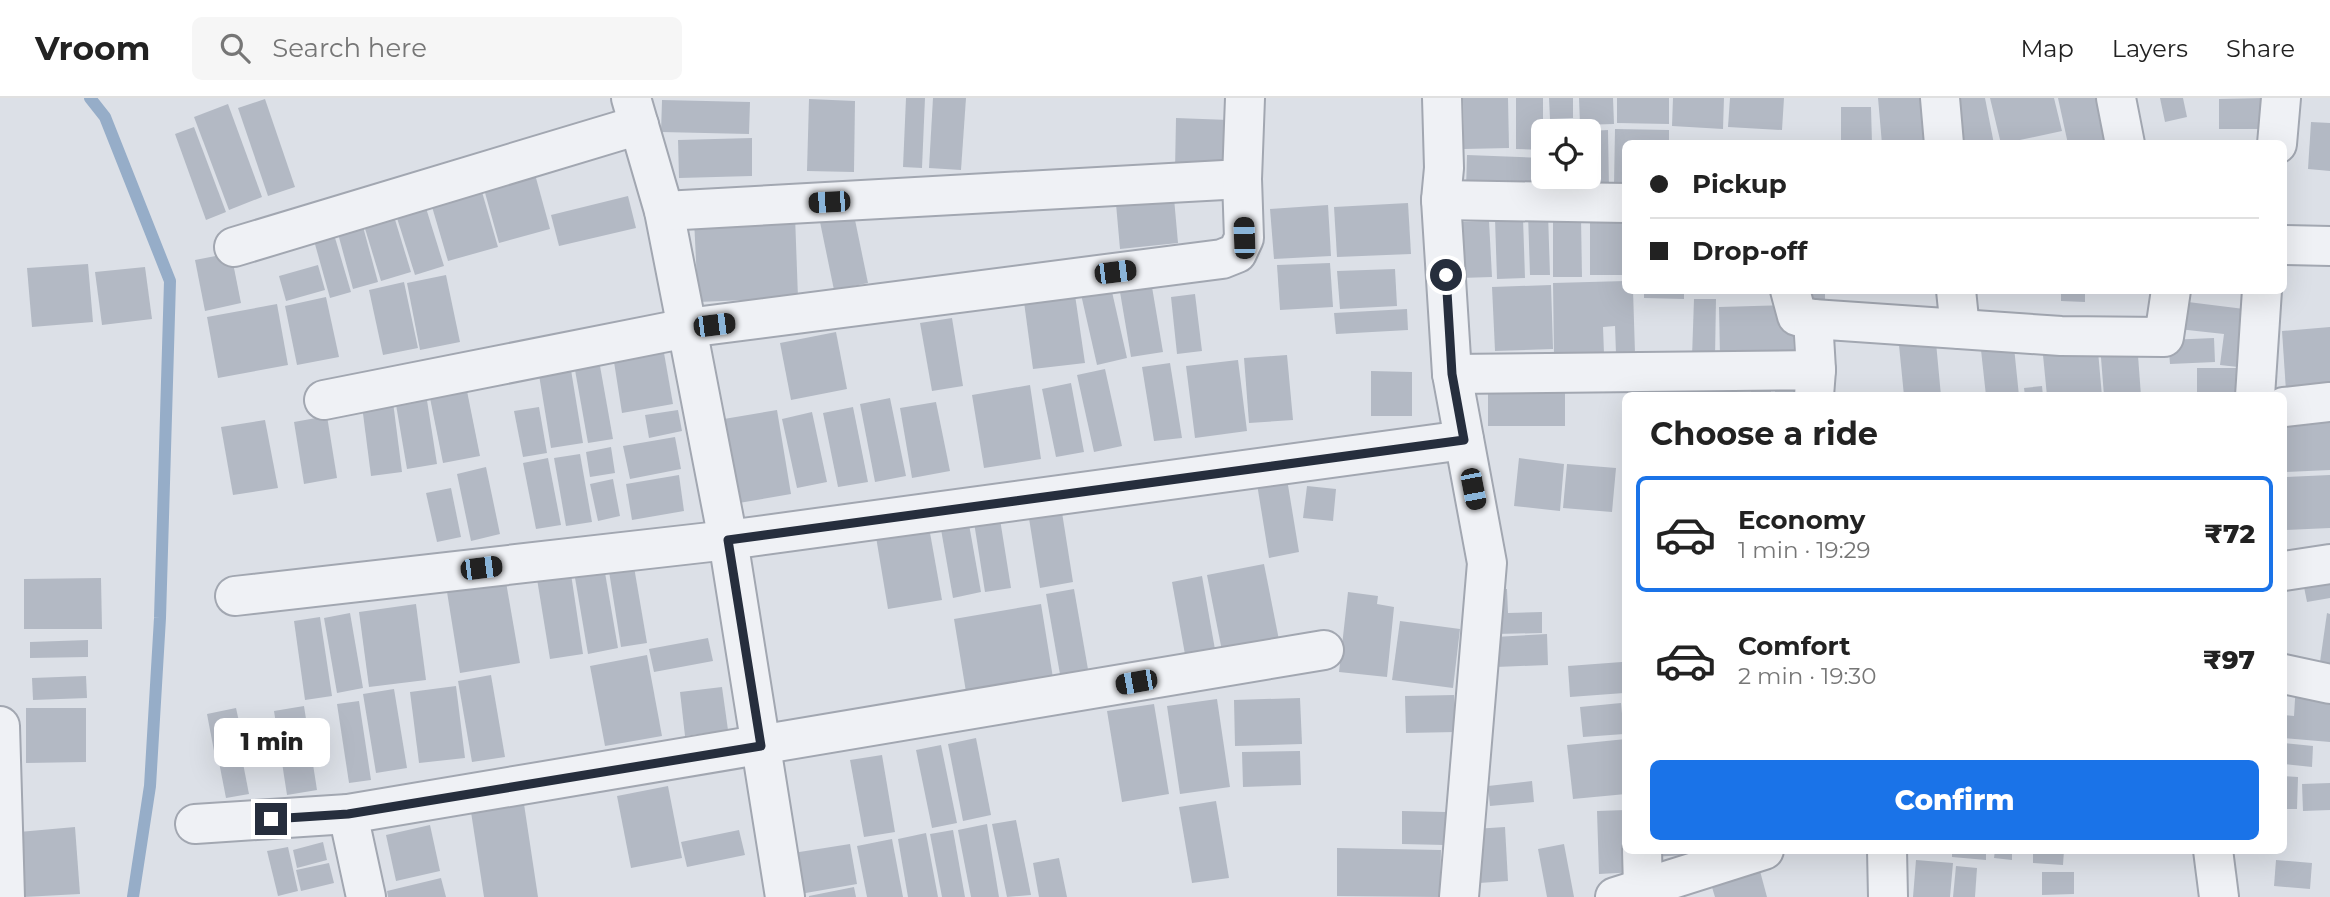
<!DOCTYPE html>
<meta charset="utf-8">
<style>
:root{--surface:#fff;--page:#f6f6f6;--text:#222;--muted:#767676;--line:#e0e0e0;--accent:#1a73e8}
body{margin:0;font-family:Montserrat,sans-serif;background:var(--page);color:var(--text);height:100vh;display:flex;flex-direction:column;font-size:26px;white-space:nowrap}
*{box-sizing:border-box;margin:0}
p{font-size:23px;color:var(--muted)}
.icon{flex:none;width:38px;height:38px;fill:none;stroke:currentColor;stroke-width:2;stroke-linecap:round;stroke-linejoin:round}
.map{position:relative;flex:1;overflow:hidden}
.drawer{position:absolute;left:1622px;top:294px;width:665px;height:462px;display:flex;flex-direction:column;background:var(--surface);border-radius:10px;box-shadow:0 7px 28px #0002}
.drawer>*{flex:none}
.guide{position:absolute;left:1622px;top:42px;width:665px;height:154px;border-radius:10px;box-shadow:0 7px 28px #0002;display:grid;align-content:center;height:154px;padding:0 28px;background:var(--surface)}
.tools{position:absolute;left:1531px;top:21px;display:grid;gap:14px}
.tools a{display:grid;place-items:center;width:70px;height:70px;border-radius:10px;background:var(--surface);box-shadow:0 7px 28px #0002;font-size:35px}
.end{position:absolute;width:32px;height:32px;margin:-16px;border:9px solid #262e3d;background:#fff;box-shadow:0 0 0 4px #fff}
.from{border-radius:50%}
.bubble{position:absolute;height:49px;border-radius:10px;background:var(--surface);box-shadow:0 7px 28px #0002;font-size:23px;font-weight:800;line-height:49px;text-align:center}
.car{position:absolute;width:21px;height:42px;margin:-21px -10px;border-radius:9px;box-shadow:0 0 5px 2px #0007;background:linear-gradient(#222 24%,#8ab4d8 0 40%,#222 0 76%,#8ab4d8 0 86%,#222 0)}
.guide b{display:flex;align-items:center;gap:24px;height:66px;font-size:26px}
.guide b+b{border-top:2px solid var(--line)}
.guide i{width:18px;height:18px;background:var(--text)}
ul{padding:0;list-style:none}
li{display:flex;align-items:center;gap:21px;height:116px;margin:0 14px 10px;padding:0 14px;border:4px solid transparent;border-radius:10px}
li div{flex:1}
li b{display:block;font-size:26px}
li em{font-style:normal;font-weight:800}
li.on{border-color:var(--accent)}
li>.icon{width:63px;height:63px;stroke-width:1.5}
h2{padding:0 28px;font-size:32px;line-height:84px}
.button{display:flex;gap:14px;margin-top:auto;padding:14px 28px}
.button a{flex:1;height:80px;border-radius:10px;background:var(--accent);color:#fff;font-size:28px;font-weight:800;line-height:80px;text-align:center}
header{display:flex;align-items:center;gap:42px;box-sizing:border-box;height:98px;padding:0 35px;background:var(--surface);border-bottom:2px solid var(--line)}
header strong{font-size:33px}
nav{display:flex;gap:38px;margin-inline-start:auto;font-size:24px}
.search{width:490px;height:63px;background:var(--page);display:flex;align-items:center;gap:18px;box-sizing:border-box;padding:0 24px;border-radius:10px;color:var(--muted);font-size:26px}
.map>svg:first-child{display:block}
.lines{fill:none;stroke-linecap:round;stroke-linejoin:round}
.stream{stroke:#96adc8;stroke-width:12}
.building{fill:#b3b9c4}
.minor-casing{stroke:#a2a7b1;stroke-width:42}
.minor{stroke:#eff1f5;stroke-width:38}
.route{stroke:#262e3d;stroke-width:9}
</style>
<header>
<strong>Vroom</strong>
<div class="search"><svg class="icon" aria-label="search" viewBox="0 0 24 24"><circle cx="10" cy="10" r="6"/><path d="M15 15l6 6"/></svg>Search here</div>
<nav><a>Map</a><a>Layers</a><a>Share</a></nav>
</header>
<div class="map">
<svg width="2330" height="799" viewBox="0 0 2330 799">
<rect width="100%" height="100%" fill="#dce0e7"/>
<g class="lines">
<path class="stream" d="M90,0l15,19 65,164 -10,337 -10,168 -17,111"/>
</g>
<g class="building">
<path d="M906,0h19l-3,70 -19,-1z"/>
<path d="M933,0h33l-5,72 -32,-2z"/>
<path d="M1463,0h45l1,50 -45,1z"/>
<path d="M1516,0h27v52l-27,-1z"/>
<path d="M1549,0h24v20l-23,1z"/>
<path d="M1579,0h34l1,26 -34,1z"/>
<path d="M1617,0h52v26l-52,-1z"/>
<path d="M1673,0h51l-1,31 -51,-3z"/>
<path d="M1730,0h54l-2,32 -54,-3z"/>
<path d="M1878,0h57l3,46h-56z"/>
<path d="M1946,0h39l9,46h-39z"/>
<path d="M1990,0h64l8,33 -61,13z"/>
<path d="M2058,0h48l10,46h-48z"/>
<path d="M2160,0h23l4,19 -22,5z"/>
<path d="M2264,0l1,31h-46v-30z"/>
<path d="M265,1l30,88 -27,9 -30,-88z"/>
<path d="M809,1l46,2 -1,71 -47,-1z"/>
<path d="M662,2l88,2 -1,32 -88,-2z"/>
<path d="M228,6l34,93 -33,13 -35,-93z"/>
<path d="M1841,9h30l1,37h-31z"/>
<path d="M1176,20l53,2 -1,52 -53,-2z"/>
<path d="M2311,24l19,1v48l-22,-2z"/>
<path d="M194,29l32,85 -20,8 -31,-86z"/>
<path d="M1548,29h26v4h-25z"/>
<path d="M1615,31l54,1v14h-43v42l-12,-1z"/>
<path d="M1608,32l1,59h-28v-12h8v-46z"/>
<path d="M752,40v38l-73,2 -1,-38z"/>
<path d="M1467,57l77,3 -2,35 -76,-3z"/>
<path d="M533,69l17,62 -51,14 -17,-61z"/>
<path d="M1549,79h26v5l-26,1z"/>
<path d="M480,87l18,62 -50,14 -18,-61z"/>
<path d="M628,98l8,32 -77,18 -8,-31z"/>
<path d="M1174,100l4,45 -58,6 -4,-45z"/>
<path d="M1408,105l3,51 -74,3 -3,-50z"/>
<path d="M1328,107l3,51 -57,3 -4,-50z"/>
<path d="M426,110l18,58 -29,9 -18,-57z"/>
<path d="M393,115l18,59 -30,9 -18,-59z"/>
<path d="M1548,115l2,62h-20l-2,-61z"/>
<path d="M1626,115v62h-36v-61z"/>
<path d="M795,117l3,83 -100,4 -4,-83z"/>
<path d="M854,117l14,68 -34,7 -14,-68z"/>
<path d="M1553,119h28l1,60h-29z"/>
<path d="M1523,120l2,60 -28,1 -2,-60z"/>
<path d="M1489,123l3,56 -32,1 -2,-56z"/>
<path d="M362,125l16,59 -25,7 -16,-59z"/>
<path d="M333,133l18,61 -21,6 -17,-61z"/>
<path d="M231,155l10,50 -36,8 -10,-51z"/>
<path d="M1330,165l3,44 -53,3 -3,-45z"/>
<path d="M88,166l5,58 -61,5 -5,-59z"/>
<path d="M318,167l7,25 -39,11 -7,-25z"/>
<path d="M145,169l7,52 -50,6 -7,-53z"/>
<path d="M1395,171l2,37 -57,3 -3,-38z"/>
<path d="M446,177l14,67 -40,8 -13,-67z"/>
<path d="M1626,183v9h7l2,63 -19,1 -1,-28 -12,1 1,27 -50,1 -1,-72z"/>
<path d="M404,184l14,66 -35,7 -14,-65z"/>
<path d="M1110,185l17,75 -30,7 -17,-75z"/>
<path d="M1551,187l2,64 -58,2 -3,-64z"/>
<path d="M1152,189l11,65 -32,5 -11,-65z"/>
<path d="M1644,192h40v9l-40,-1z"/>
<rect x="1688" y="192" width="33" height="4"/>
<path d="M1797,192h28v20z"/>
<path d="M2061,192h24v12l-24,-1z"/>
<path d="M1195,196l7,57 -25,3 -6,-57z"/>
<path d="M1075,197l10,68 -52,6 -9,-67z"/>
<path d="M326,199l13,60 -42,8 -12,-59z"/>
<path d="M1694,201h22l-1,59 -23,-1z"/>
<path d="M2172,202l72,9 -6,58 -18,-2 4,-31 -55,-6z"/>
<path d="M277,206l11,61 -70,13 -11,-61z"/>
<path d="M1793,207l1,50 -74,1 -1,-49z"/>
<path d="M1407,211l1,21 -72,4 -2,-21z"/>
<path d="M952,220l11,68 -31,5 -12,-68z"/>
<path d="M2330,229v61l-44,3 -4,-60z"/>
<path d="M836,234l11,57 -56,11 -11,-57z"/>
<path d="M1935,234l6,64h-37l-6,-61z"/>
<path d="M2214,240l1,24 -45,2 -2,-24z"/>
<path d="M2097,242l5,56h-55l-5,-51z"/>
<path d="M2137,244l4,54h-37l-4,-51z"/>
<path d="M2014,249l5,49h-33l-5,-46z"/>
<path d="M664,255l9,51 -51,9 -8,-51z"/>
<path d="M1287,257l6,65 -44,3 -5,-65z"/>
<path d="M1238,262l9,71 -52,7 -9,-72z"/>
<path d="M1170,265l12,75 -28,3 -12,-74z"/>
<path d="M600,268l13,73 -25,4 -13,-73z"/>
<path d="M2197,270h40l-1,28h-39z"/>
<path d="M1105,271l17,77 -28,6 -17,-77z"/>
<path d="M571,272l12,73 -32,5 -12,-73z"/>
<path d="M1371,273l41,1v44h-41z"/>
<path d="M1071,285l13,69 -28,5 -14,-68z"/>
<path d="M1630,286l57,1v11h-57z"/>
<rect x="1775" y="286" width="20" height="12"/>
<path d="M1030,287l11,74 -57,9 -12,-73z"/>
<rect x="1751" y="288" width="20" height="10"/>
<path d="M2042,288l1,10h-18l-1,-8z"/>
<rect x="1488" y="291" width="77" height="37"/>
<path d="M467,293l13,65 -37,7 -13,-65z"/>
<path d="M426,296l11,70 -30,5 -12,-70z"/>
<path d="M890,300l16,78 -31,6 -15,-78z"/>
<path d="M393,304l9,70 -31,4 -9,-70z"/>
<path d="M936,304l14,69 -38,7 -12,-70z"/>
<path d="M539,309l8,46 -24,4 -9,-46z"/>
<path d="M853,309l15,75 -30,5 -15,-74z"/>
<path d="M678,312l4,21 -33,7 -4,-23z"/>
<path d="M777,312l14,84 -58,10 -15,-84z"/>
<path d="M812,314l15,70 -30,6 -15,-69z"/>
<path d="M327,318l10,62 -33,6 -10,-62z"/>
<path d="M265,322l13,68 -45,7 -12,-68z"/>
<path d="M2330,322v50l-46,2v-50z"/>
<path d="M675,339l6,32 -51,10 -7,-33z"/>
<path d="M611,349l4,26 -25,4 -4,-25z"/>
<path d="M580,356l12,68 -26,4 -12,-68z"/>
<path d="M548,360l13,67 -25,4 -13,-66z"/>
<path d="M1519,360l45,6 -4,47 -46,-5z"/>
<path d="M1567,366l49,4 -4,44 -49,-4z"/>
<path d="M486,369l14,67 -29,7 -14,-67z"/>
<path d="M679,377l5,36 -52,9 -6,-36z"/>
<path d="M2330,377v53l-46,2v-53z"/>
<path d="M613,381l7,37 -22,5 -8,-37z"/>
<path d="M1287,381l12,73 -30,6 -12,-74z"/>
<path d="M1307,388l29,3 -3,32 -30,-3z"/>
<path d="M451,390l10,49 -24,5 -11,-49z"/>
<path d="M1061,408l12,76 -33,6 -12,-76z"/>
<path d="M967,415l14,79 -28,6 -14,-80z"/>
<path d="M999,415l12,75 -26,4 -12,-76z"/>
<path d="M927,418l15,84 -54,9 -14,-84z"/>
<path d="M633,463l14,82 -26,4 -13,-82z"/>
<path d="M1264,466l16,81 -57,11 -16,-81z"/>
<path d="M604,469l14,81 -30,6 -14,-82z"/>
<path d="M2330,474v26l-23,4 -5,-25z"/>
<path d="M571,476l12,80 -33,5 -13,-80z"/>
<path d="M1202,478l14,79 -30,5 -14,-78z"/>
<path d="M101,480l1,51h-78v-50z"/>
<path d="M506,484l14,81 -60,10 -13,-81z"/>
<path d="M1074,491l15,86 -28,5 -15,-86z"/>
<path d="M1495,491h12l1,24 34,-1v21l-46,1z"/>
<path d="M1348,494l30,4 -1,8 17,3 -7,70 -48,-5z"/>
<path d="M416,506l10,76 -57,7 -10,-75z"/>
<path d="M1041,506l13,80 -87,14 -13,-79z"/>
<path d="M350,515l13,75 -26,5 -13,-75z"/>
<path d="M2327,515l3,1v57l-11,-2z"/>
<path d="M320,519l12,79 -27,4 -11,-79z"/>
<path d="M1400,523l60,8 -7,59 -61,-8z"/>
<path d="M1547,536l1,31 -52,2 -1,-30z"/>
<path d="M708,540l5,23 -59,11 -5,-23z"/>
<path d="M88,542v17l-58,1v-16z"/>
<path d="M647,557l15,81 -57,10 -15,-80z"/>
<path d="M1622,564l2,31 -54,4 -2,-31z"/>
<path d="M491,577l14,82 -33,5 -14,-81z"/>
<path d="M86,578l1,22 -54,2 -1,-22z"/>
<path d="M2296,585l34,3v56l-46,-4v-23l10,1z"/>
<path d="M456,588l9,72 -46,5 -9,-71z"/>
<path d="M722,589l6,43 -43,6 -5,-44z"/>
<path d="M394,591l13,79 -31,5 -13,-79z"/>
<path d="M1454,597l2,37 -50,1 -1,-37z"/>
<path d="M1300,600l2,46 -67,2 -1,-46z"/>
<path d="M1217,601l13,88 -50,7 -13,-88z"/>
<path d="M359,603l12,79 -22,3 -12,-79z"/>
<path d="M1621,605l3,31 -41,3 -3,-30z"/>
<path d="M1154,606l15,90 -47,8 -15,-91z"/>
<path d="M304,608l13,84 -30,5 -13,-84z"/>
<path d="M26,610h60v54l-60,1z"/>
<path d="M236,610l8,36 -30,7 -7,-37z"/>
<path d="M976,640l15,77 -28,6 -15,-77z"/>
<path d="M1626,641v55l-53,5 -6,-54z"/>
<path d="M2284,645l29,3 -1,21 -28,-3z"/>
<path d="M941,647l16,78 -25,5 -16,-78z"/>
<path d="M1300,653l1,34 -58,2 -1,-35z"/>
<path d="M241,655l8,41 -23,4 -8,-41z"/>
<path d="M882,657l13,77 -31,5 -14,-77z"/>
<path d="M2284,678l14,1 -1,32h-13z"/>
<path d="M1532,683l2,21 -44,4 -2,-20z"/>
<path d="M2330,685v27l-27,1 -1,-27z"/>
<path d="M668,688l14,72 -51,10 -14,-72z"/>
<path d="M1216,703l13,77 -37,5 -13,-76z"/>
<path d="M524,706l14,93h-54l-13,-85z"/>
<path d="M1626,712v40l11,22 -38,2 -2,-63z"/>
<path d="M1402,713l44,1 -1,33 -43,-1z"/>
<path d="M1016,722l15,75 -24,2 -15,-73z"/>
<path d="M987,726l12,73h-28l-13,-67z"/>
<path d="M430,727l10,46 -44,10 -10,-46z"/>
<path d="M75,729l5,67 -57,3 -4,-65z"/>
<path d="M1505,729l3,54 -29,2 -5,-54z"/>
<path d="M739,732l6,25 -58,12 -6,-25z"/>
<path d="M953,732l12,67h-23l-12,-63z"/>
<path d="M926,735l12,64h-30l-10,-58z"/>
<path d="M892,741l11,58h-36l-10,-51z"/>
<path d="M323,744l4,18 -30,8 -4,-18z"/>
<path d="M850,746l7,40 -57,10 -7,-41z"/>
<path d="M1564,746l10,53h-27l-9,-48z"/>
<path d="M288,749l10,44 -20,5 -11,-45z"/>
<path d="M1337,750l104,2 -1,47 -103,-1z"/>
<path d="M1651,752h71v3l-71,4z"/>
<path d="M1952,752h34v10l-34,-3z"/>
<path d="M1995,752h17v10l-18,-2z"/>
<path d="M2033,752h31l-1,15 -30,-2z"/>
<path d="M1059,760l8,39h-28l-6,-34z"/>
<path d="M1916,762l37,3 -3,34h-37z"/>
<path d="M2276,762l36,3 -2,26 -36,-3z"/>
<path d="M329,765l5,20 -33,8 -5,-21z"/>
<path d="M1956,768l21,2 -2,29h-22z"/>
<path d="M1760,773l7,26h-52l-4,-13z"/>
<path d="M2042,774h32v22l-32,1z"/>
<path d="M441,780l5,19h-58l-1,-6z"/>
<path d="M854,789l2,10h-47v-1z"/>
</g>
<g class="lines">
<defs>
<g id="minor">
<path d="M631,0l33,113 23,117 41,212 57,357"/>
<path d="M1442,0l2,70 -3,32 11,174 35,189 -28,334"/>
<path d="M1940,0l4,46"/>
<path d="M2116,0l9,46"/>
<path d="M2277,46l4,-46"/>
<path d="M1441,102l185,3"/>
<path d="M664,113l578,-32"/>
<path d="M2284,147l46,1"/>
<path d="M234,149l405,-122"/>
<path d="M1790,192l7,26 16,3"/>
<path d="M1956,192l4,39"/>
<path d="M1816,272l-3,-51 248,17 103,1 7,-47"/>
<path d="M1452,276l364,-4 -2,26"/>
<path d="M2255,298l7,-106"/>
<path d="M324,302l363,-72 535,-69 15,-6 7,-15 -2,-59 3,-81"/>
<path d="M2284,309l46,-5"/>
<path d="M2284,473l46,-7"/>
<path d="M235,498l493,-56 736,-100"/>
<path d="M2284,576l46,10"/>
<path d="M0,628l5,171"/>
<path d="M348,716l18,83"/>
<path d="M195,726l153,-10 976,-164"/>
<path d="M1642,752l1,38"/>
<path d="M1887,752l1,47"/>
<path d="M2213,752l6,47"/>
<path d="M1615,799l149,-47"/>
</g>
</defs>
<use href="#minor" class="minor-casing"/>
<use href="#minor" class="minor"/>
</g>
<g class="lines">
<path class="route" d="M271,721l77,-5 413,-68 -33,-206 736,-100 -12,-66 -6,-99"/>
</g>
</svg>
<div class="tools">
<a><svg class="icon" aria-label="locate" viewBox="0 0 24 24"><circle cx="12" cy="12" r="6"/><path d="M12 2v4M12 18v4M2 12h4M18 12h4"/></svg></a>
</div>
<i class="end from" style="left:1446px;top:177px"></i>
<i class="end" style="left:271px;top:721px"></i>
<div class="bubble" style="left:214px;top:620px;width:116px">1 min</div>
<i class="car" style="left:829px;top:104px;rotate:267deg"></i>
<i class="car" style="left:1244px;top:140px;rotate:358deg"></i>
<i class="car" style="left:1115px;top:174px;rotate:83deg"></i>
<i class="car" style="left:714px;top:227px;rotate:83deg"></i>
<i class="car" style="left:1473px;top:391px;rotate:169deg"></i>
<i class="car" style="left:481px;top:470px;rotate:83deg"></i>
<i class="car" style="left:1136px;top:584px;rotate:260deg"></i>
<div class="guide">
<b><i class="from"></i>Pickup</b>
<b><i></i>Drop-off</b>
</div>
<section class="drawer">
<h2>Choose a ride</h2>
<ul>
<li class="on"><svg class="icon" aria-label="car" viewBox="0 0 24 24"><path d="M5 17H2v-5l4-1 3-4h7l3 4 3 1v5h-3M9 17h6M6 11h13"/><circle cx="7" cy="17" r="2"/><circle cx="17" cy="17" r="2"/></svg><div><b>Economy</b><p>1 min · 19:29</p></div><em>₹72</em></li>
<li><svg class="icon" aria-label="car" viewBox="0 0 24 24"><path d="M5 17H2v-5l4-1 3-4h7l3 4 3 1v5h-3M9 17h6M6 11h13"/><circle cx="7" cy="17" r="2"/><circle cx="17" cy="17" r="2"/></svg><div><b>Comfort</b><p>2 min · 19:30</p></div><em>₹97</em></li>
</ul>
<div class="button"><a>Confirm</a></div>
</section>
</div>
